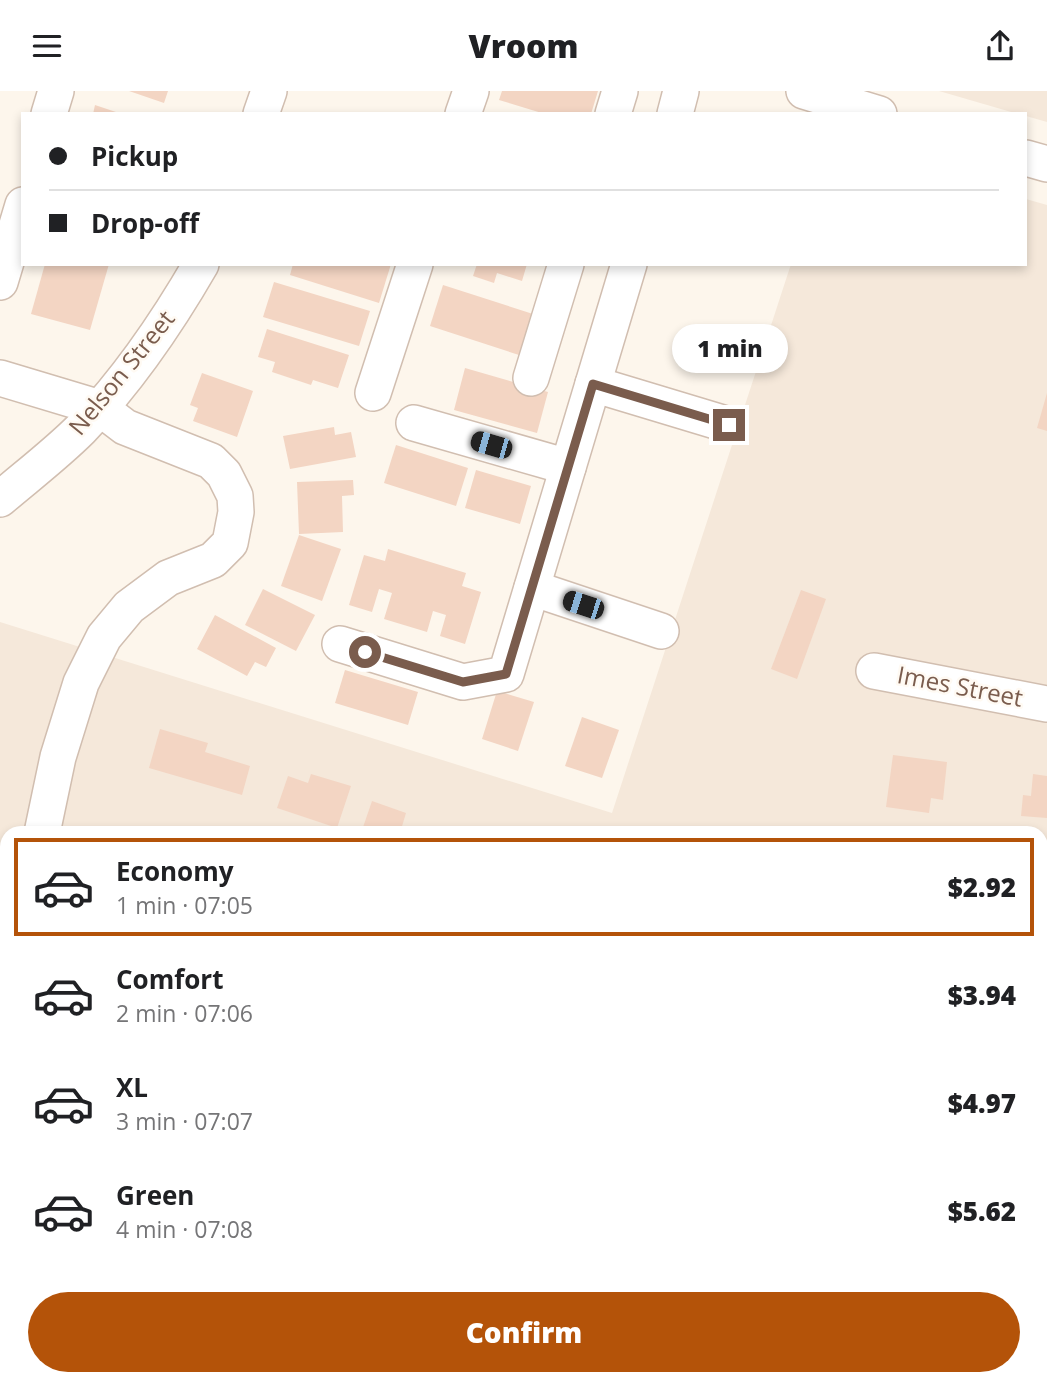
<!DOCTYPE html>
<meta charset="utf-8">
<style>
:root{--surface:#fff;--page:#f2f2f2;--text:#202124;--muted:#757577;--line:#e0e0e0;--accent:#b45309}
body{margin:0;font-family:"Open Sans",sans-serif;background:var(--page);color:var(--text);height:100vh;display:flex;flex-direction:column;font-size:26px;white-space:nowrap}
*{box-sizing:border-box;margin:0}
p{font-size:23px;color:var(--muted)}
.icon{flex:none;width:38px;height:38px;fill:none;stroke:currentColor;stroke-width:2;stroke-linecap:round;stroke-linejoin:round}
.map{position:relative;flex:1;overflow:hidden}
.drawer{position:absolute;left:0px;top:735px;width:1048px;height:560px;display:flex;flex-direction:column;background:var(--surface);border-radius:21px 21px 0 0;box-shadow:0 4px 10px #0003}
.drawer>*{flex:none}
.banner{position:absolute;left:21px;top:21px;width:1006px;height:154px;border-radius:0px;box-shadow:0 4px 10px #0003;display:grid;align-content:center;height:154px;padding:0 28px;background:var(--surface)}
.end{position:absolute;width:32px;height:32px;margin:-16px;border:9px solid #7a5c4d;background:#fff;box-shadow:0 0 0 4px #fff}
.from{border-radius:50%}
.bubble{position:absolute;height:49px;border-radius:24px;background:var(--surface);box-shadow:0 4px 10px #0003;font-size:23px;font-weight:800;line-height:49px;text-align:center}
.car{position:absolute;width:21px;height:42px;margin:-21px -10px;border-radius:9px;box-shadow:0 0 5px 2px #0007;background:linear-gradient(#222 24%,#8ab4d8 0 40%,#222 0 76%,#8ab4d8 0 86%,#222 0)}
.banner b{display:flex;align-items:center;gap:24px;height:66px;font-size:26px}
.banner b+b{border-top:2px solid var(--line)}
.banner i{width:18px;height:18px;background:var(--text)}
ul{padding:12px 0 0;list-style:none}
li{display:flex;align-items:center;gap:21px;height:98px;margin:0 14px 10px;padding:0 14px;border:4px solid transparent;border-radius:0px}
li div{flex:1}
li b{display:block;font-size:26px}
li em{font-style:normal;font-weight:800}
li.current{border-color:var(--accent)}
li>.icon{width:63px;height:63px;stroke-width:1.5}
.action{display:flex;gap:14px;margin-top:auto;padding:14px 28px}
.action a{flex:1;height:80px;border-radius:42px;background:var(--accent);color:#fff;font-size:28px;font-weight:800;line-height:80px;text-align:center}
header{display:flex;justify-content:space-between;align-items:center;height:91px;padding:0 28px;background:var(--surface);font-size:32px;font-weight:800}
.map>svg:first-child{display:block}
.residential{fill:#f5e8da;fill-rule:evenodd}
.building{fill:#f3d5c3}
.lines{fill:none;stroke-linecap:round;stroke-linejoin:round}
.minor-casing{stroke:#d1beb0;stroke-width:38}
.minor{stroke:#fff;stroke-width:35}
.route{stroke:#7a5c4d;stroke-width:9}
.labels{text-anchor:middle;stroke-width:5;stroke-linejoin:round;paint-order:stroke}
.street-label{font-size:24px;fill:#7a5c4d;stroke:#fffaf3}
</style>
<header><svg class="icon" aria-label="menu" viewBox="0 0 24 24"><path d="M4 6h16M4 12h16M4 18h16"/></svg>Vroom<svg class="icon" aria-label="share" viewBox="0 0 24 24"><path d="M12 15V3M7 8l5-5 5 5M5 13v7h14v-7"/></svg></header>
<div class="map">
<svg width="1047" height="1295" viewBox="0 0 1047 1295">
<rect width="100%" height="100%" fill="#fdf6ec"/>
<g class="residential">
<path d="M939,0h108v31l-21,-6v-2h-8z"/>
<path d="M1026,108l21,6v1181h-1047v-764l612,191 179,-549h235zM7,742h1034v546h-1034z"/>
</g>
<g class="building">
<path d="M129,0h39l-4,12z"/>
<path d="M502,0h96l-7,23h-46l-46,-14z"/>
<path d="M95,14l24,8v1h-26z"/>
<path d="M45,173h64l-19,66 -59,-16z"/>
<path d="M293,173h98l-12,39 -89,-28z"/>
<path d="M477,173h50l-5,17 -25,-8 -3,10 -21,-7z"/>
<path d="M274,191l96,29 -11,35 -96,-29z"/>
<path d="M443,194l90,29 -14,41 -89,-29z"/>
<path d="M267,238l82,26 -11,33 -25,-8 -2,5 -39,-13 3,-10 -17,-5z"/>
<path d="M465,277l83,24 -11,41 -83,-23z"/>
<path d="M202,282l51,18 -16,46 -44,-16 5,-13 -8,-3z"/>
<path d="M1047,302v38l-10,-3z"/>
<path d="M334,336l1,8 16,-3 5,25 -66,12 -7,-33z"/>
<path d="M396,354l72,23 -12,38 -72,-23z"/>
<path d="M476,379l55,16 -11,38 -55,-16z"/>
<path d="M353,389l1,15 -12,1 1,36 -44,2 -2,-52z"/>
<path d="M299,444l42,14 -19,52 -41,-15z"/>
<path d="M388,458l78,24 -4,13 19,6 -16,52 -25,-8 6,-21 -13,-4 -6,21 -43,-13 8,-26 -13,-4 -7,23 -23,-7 15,-50 21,6z"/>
<path d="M263,498l52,26 -19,36 -51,-26z"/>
<path d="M801,499l25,9 -29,80 -26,-10z"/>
<path d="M215,524l61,33 -10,19 -11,-5 -8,14 -50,-27z"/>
<path d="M345,579l73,22 -10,33 -73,-22z"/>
<path d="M497,600l37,11 -16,49 -36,-12z"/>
<path d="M582,626l37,13 -17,48 -37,-12z"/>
<path d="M160,638l48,14 -3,9 45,14 -8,29 -93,-27z"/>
<path d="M893,664l54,7 -4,38 -12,-2 -2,15 -43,-6z"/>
<path d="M311,683l40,12 -14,42 -60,-20 11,-32 20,7z"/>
<path d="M1033,683l14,2v42l-26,-2 2,-21 8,1z"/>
<path d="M372,710l34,12 -6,20h-39z"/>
<path d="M470,735l25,6v1h-27z"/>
</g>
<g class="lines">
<defs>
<g id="minor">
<path d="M804,0l75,23"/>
<path d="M49,23l7,-23"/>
<path d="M261,23l8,-23"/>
<path d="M463,23l8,-23"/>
<path d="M613,23l7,-23"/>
<path d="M675,23l6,-23"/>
<path d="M1026,67l21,6"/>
<path d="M0,191l23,-77"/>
<path d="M0,287l100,30 25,19 86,34 13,13 11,22 1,16 -6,31 -17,17 -45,18 -39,29 -25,30 -23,46 -23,74 -16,76"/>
<path d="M531,287l35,-114"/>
<path d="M593,293l136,41"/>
<path d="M373,302l42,-129"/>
<path d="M414,332l154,44"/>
<path d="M0,408c27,-23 56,-45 81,-70 47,-49 86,-106 120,-165"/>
<path d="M532,497l129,43"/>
<path d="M340,553l123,38 43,-8 123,-410"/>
<path d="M874,580l173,33"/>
<path d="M0,825l7,-20"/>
<path d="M1041,980h6"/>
<path d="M1041,1126l6,28"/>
<path d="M0,1185l7,3"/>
<path d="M328,1288l22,7"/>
<path d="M1018,1295l29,-5"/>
</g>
</defs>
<use href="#minor" class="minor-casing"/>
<use href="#minor" class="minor"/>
</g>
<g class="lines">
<path class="route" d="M365,561l98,30 43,-8 87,-290 136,41"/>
</g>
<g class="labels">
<g class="street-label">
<text transform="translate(122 282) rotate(-51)" y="8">Nelson Street</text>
<text transform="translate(960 596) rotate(11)" y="8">Imes Street</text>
</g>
</g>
</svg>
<i class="end from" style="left:365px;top:561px"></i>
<i class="end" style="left:729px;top:334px"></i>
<div class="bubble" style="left:672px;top:233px;width:116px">1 min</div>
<i class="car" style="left:491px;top:354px;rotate:286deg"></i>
<i class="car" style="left:583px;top:514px;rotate:288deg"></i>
<div class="banner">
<b><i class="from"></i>Pickup</b>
<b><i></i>Drop-off</b>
</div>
<section class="drawer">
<ul>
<li class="current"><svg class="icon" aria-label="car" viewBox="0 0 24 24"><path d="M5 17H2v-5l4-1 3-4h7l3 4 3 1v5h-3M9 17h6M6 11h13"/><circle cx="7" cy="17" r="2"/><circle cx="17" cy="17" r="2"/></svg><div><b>Economy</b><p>1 min · 07:05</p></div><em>$2.92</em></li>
<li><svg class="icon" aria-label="car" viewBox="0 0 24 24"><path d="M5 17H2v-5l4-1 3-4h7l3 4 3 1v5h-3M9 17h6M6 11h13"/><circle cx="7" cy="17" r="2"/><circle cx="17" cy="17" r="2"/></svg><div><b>Comfort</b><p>2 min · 07:06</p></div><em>$3.94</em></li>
<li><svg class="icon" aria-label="car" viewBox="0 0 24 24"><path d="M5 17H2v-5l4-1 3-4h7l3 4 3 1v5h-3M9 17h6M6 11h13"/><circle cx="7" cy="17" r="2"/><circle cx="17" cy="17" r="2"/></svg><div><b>XL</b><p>3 min · 07:07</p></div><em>$4.97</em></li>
<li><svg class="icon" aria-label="car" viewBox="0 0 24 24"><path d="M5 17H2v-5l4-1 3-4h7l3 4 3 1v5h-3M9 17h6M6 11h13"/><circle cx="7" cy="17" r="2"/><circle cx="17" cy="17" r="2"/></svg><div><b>Green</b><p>4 min · 07:08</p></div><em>$5.62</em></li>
</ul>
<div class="action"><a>Confirm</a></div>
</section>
</div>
